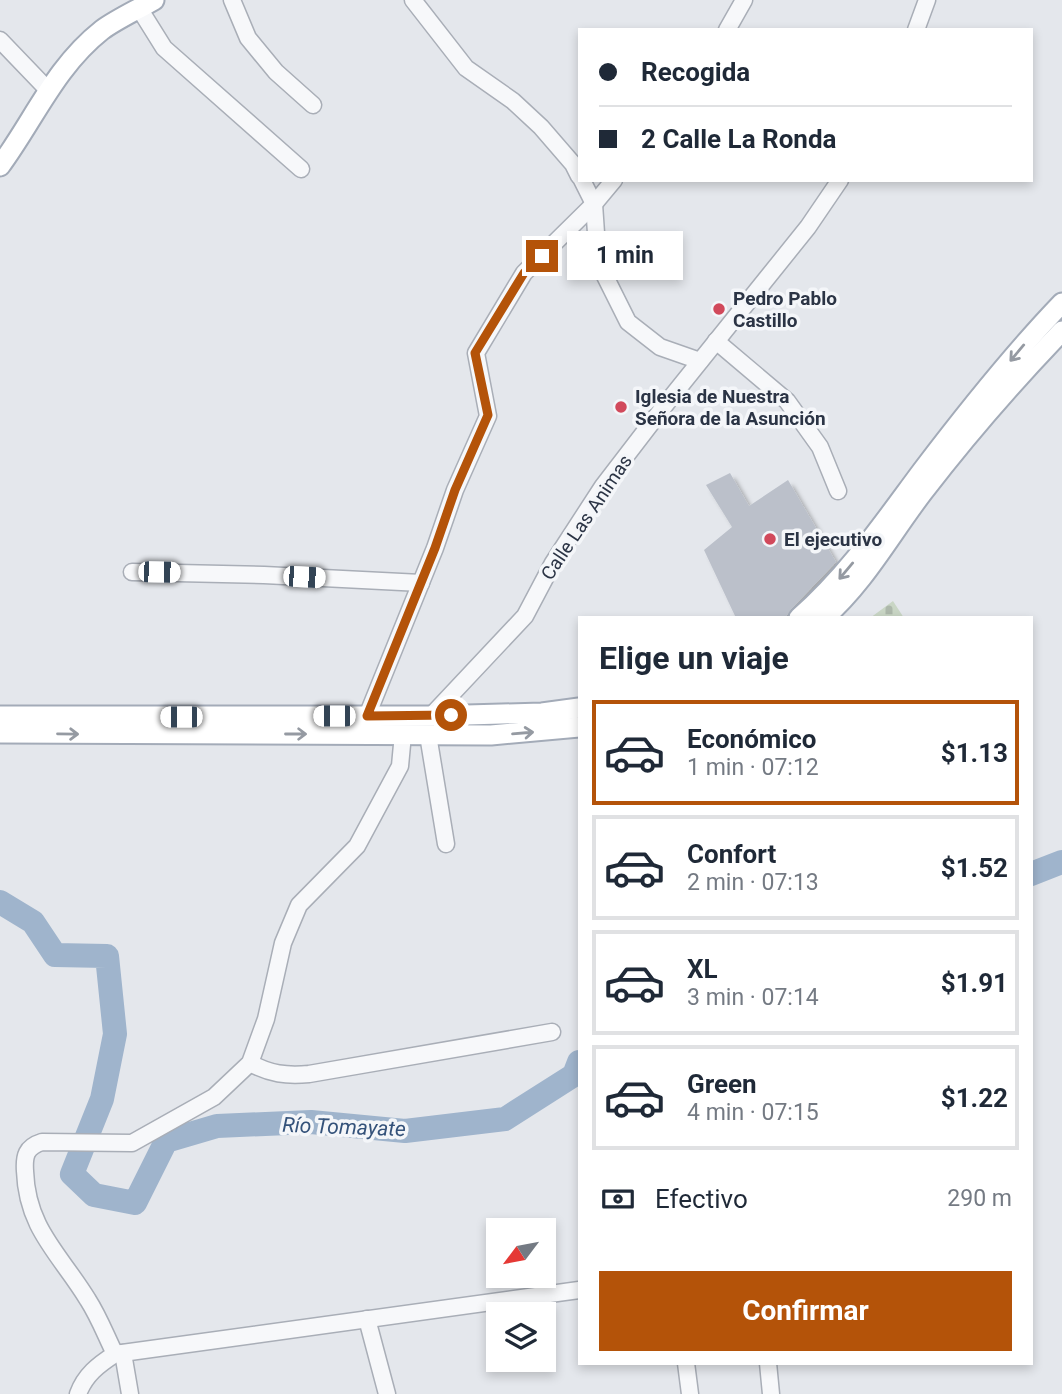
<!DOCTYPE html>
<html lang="es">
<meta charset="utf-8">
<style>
:root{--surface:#fff;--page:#f6f6f7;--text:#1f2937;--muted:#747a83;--line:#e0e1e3;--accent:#b45309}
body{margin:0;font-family:Roboto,sans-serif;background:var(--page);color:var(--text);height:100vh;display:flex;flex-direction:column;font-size:26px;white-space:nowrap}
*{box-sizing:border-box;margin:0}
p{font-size:23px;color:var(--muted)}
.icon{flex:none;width:38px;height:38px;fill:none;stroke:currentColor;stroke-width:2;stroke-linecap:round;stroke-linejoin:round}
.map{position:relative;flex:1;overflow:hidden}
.details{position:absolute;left:578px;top:616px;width:455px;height:749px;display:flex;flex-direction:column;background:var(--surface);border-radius:0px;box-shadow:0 4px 10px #0003}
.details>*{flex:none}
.top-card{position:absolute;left:578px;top:28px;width:455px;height:154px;border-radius:0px;box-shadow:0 4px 10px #0003;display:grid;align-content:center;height:154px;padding:0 21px;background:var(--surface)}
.needle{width:46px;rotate:238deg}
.tools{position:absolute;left:486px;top:1218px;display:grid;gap:14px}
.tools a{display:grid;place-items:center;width:70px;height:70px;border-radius:0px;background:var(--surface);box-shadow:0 4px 10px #0003;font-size:35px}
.end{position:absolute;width:32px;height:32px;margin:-16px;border:9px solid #b45309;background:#fff;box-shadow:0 0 0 4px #fff}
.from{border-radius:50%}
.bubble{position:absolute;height:49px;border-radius:0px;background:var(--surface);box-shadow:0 4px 10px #0003;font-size:23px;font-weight:700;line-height:49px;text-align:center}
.car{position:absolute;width:21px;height:42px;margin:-21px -10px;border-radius:9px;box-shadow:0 0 5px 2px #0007;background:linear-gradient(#fff 24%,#345 0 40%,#fff 0 76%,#345 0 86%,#fff 0)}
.top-card b{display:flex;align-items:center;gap:24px;height:66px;font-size:26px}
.top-card b+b{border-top:2px solid var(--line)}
.top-card i{width:18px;height:18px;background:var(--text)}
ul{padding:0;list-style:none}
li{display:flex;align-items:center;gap:21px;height:105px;margin:0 14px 10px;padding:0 7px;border:4px solid var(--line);border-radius:0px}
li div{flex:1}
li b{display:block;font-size:26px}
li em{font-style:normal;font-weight:700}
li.selected{border-color:var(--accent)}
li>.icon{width:63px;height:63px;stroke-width:1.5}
h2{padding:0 21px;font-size:32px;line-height:84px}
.pay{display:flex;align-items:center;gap:18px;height:77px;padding:0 21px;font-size:26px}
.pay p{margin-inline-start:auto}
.cta{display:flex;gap:14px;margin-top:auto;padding:14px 21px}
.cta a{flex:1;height:80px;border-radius:0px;background:var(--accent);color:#fff;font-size:28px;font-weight:700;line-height:80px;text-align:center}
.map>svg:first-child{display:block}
.cemetery{fill:url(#cemetery-stones)}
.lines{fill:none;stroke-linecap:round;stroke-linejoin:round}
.river{stroke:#9fb4cc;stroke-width:24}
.building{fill:#bbc0ca;filter:url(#shadow)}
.minor-casing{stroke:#a9aeb7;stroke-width:19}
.major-casing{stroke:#a3abb8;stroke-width:23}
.minor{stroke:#f7f8fa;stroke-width:16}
.major{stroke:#fff;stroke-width:19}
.oneway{stroke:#959aa2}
.route{stroke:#b45309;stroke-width:9}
.poi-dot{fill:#d1495b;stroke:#f4f6f9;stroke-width:2.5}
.labels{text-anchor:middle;stroke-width:7;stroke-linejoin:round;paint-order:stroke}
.poi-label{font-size:19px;font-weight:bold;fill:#2b3445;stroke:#f4f6f9;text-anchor:start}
.street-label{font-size:19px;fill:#2b3445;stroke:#f4f6f9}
.water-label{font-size:21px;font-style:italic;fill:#34527a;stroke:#f4f6f9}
</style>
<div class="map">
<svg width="1062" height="1394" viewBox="0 0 1062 1394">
<defs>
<pattern id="cemetery-stones" width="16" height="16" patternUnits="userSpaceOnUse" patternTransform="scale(1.75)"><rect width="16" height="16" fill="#c9d6c5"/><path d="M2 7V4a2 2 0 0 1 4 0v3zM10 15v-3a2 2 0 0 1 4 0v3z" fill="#adb8ab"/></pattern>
<filter id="shadow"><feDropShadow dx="5" dy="5" stdDeviation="2" flood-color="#0004"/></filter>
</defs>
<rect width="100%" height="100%" fill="#e4e7ec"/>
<path class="cemetery" d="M893,601l11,17h-34z"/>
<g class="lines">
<g class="river">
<path d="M1031,874l31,-12"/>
<path d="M0,902l33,20 22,33 52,1 8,78 -13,65 -30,75 22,21 41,8 31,-62 51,-15 94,-4 94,9 100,-12 69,-44 5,-13"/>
</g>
</g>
<path class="building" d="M730,473l19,33 39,-26 48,82 -45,47 -6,9h-49l-32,-68 28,-23 -26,-42z"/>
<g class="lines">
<defs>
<g id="minor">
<path d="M232,0l16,38 28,34 37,33"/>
<path d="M413,0l53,68 47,33 28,26 32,37 6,12"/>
<path d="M139,8l25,40 137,121"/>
<path d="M727,30l17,-30"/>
<path d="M916,30l11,-30"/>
<path d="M0,40l48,50"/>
<path d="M582,180l12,24 4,58 30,60 32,25 40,14"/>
<path d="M716,341l71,60 33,46 18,44"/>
<path d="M132,572l132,3 157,8"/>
<path d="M367,716l68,-168 20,-58 33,-74 -12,-63 48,-80 70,-69 20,-24"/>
<path d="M431,716l94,-100 28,-53 50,-77 66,-86 139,-173 32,-47"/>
<path d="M428,735l18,109"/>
<path d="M250,1063c20,11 36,13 59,11l243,-42"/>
<path d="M367,1319l20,75"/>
<path d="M123,1353l7,41"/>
<path d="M115,1354c-9,-18 -16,-37 -27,-54 -28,-46 -61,-71 -63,-129 -1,-15 1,-24 17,-29l90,1 82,-46 36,-34 16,-44 17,-76 16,-38 58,-59 43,-80 3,-32"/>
<path d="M686,1363l4,31"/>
<path d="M768,1363l3,31"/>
<path d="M78,1394c7,-19 20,-29 37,-40l464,-64"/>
</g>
<g id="major">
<path d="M0,166c34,-46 55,-99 102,-136 15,-11 35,-20 52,-30"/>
<path d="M799,618c49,-43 85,-96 123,-147 44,-58 90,-116 140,-168"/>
<path d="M824,618c41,-36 66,-83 99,-126 43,-56 90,-110 139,-161"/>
<path d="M0,716h431l111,-3 37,-5"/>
<path d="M0,733l491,2 88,-8"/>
</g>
</defs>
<use href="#minor" class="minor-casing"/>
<use href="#major" class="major-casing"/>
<use href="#minor" class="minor"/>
<use href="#major" class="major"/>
</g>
<defs><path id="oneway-shaft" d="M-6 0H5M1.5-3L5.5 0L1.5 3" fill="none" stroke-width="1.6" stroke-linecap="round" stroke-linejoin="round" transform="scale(1.75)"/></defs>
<g class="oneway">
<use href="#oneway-shaft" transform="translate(1017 353) rotate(130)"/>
<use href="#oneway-shaft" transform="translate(846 571) rotate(130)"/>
<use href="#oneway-shaft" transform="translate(523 733) rotate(-5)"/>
<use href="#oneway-shaft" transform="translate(68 734) rotate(1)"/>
<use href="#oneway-shaft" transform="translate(296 734)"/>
</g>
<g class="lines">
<path class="route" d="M451,715l-84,1 68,-168 20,-58 33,-75 -13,-62 49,-80 18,-17"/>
</g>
<g class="poi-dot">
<circle cx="719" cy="309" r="7"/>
<circle cx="621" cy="407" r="7"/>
<circle cx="770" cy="539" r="7"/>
</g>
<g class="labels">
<g class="poi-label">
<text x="733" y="305">Pedro Pablo<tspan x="733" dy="22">Castillo</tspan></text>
<text x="635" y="403">Iglesia de Nuestra<tspan x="635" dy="22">Señora de la Asunción</tspan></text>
<text x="784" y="546">El ejecutivo</text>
</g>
<g class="street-label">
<text transform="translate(586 517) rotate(-56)" y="7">Calle Las Animas</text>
</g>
<g class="water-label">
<text transform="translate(344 1127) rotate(2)" y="7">Río Tomayate</text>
</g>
</g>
</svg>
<div class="tools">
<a><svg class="needle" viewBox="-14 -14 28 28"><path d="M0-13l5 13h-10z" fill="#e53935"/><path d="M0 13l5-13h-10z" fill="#747a83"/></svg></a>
<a><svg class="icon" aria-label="layers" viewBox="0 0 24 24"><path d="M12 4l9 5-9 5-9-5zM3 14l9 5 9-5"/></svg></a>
</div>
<i class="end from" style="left:451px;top:715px"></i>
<i class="end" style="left:542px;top:256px"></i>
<div class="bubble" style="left:567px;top:231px;width:116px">1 min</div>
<i class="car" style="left:159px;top:572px;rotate:91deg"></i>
<i class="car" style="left:304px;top:577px;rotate:93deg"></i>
<i class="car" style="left:334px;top:716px;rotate:270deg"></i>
<i class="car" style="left:181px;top:717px;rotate:270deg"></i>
<div class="top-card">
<b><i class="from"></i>Recogida</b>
<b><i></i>2 Calle La Ronda</b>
</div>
<section class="details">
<h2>Elige un viaje</h2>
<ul>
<li class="selected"><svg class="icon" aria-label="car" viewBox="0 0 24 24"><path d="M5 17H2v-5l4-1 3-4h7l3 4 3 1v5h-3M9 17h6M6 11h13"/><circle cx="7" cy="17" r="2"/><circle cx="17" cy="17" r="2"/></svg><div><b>Económico</b><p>1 min · 07:12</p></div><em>$1.13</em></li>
<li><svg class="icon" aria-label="car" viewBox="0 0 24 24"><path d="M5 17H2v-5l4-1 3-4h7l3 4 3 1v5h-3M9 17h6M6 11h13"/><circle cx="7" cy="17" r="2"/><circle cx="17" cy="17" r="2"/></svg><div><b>Confort</b><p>2 min · 07:13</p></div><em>$1.52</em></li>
<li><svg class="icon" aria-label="car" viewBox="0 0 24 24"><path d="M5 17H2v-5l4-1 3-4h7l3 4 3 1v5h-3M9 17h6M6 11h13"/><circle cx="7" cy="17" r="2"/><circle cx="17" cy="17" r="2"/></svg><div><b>XL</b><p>3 min · 07:14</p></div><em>$1.91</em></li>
<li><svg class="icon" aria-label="car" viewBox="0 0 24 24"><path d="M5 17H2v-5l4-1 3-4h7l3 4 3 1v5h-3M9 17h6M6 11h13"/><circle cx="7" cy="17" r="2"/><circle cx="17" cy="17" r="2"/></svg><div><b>Green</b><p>4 min · 07:15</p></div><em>$1.22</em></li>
</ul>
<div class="pay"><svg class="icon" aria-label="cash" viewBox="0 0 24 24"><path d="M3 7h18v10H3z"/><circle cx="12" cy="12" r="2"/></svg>Efectivo<p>290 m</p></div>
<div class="cta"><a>Confirmar</a></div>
</section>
</div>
